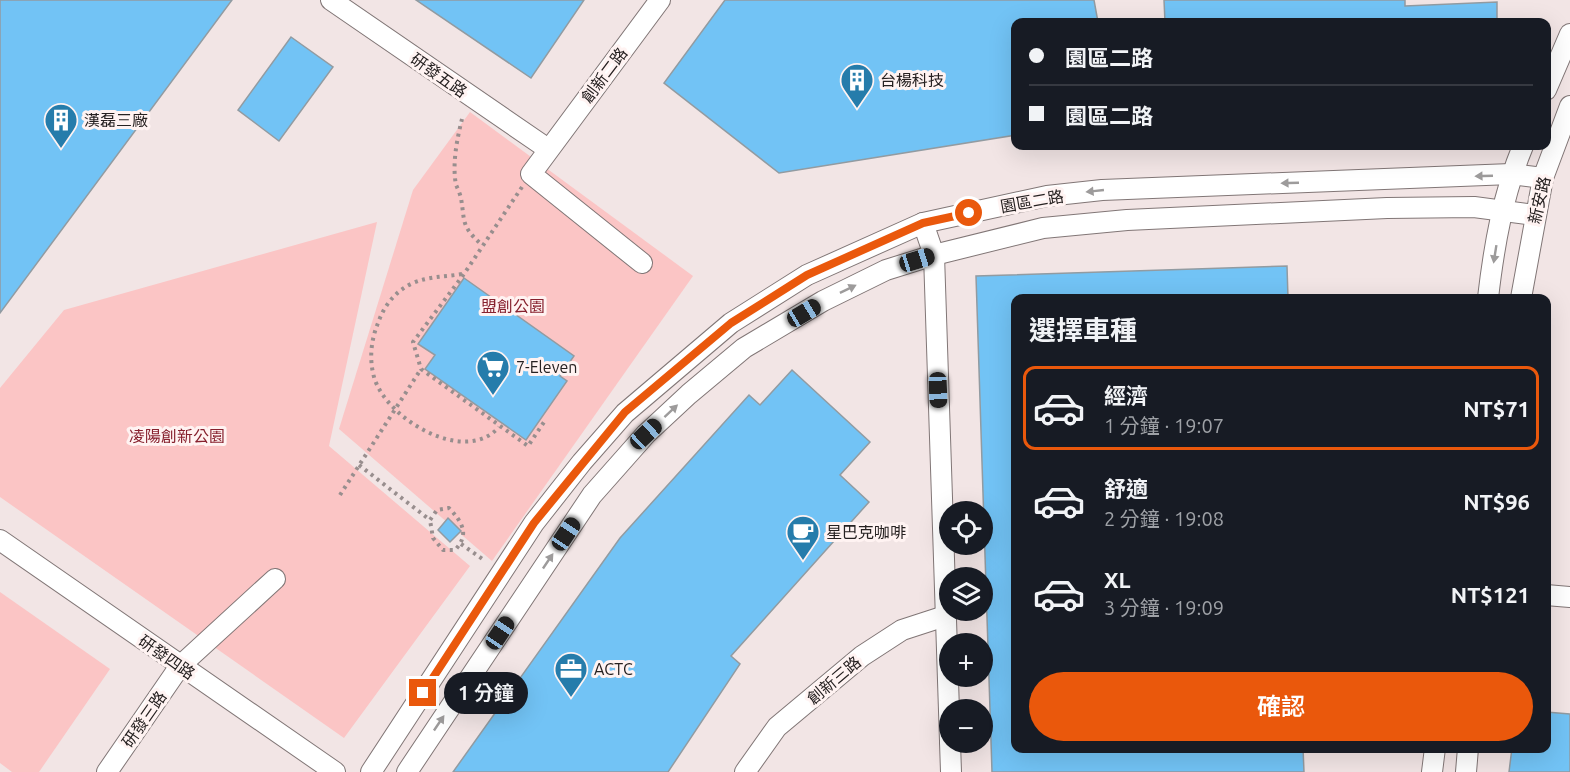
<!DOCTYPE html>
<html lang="zh-TW">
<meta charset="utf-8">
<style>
body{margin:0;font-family:Ubuntu,"Noto Sans TC",sans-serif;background:#20242c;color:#f1f3f6;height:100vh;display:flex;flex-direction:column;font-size:22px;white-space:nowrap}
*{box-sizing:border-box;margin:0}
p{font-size:20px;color:#9ea1a6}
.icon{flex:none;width:33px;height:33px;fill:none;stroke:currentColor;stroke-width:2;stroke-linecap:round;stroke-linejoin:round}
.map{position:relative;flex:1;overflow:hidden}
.side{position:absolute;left:1011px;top:294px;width:540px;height:459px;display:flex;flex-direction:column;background:#171b24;border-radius:12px;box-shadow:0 6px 24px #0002}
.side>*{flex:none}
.guide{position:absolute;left:1011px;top:18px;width:540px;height:132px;border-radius:12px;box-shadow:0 6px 24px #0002;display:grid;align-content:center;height:132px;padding:0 18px;background:#171b24}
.fabs{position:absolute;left:939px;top:501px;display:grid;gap:12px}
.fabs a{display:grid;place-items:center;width:54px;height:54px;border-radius:50%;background:#171b24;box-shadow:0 6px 24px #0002;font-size:30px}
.end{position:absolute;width:27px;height:27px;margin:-14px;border:8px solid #ea580c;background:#fff;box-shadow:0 0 0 3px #fff}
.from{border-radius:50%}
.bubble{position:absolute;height:42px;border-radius:21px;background:#171b24;box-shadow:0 6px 24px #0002;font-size:20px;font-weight:600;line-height:42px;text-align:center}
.car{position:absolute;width:18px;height:36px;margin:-18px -9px;border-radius:8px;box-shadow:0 0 4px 2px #0007;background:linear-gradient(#222 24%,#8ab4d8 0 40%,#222 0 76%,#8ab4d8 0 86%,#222 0)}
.guide b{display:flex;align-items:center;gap:21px;height:57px;font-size:22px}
.guide b+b{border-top:2px solid #363941}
.guide i{width:15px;height:15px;background:#f1f3f6}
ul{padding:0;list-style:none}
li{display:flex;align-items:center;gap:18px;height:84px;margin:0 12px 9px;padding:0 6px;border:3px solid transparent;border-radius:12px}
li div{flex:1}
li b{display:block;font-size:22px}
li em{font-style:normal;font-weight:600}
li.current{border-color:#ea580c}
li>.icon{width:54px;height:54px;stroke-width:1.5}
h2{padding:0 18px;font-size:27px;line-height:72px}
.primary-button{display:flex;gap:12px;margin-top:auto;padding:12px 18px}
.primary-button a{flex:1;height:69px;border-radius:36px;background:#ea580c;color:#fff;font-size:24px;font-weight:600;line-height:69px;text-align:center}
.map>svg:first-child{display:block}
.park{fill:#fbc5c5}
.building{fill:#72c3f5;stroke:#929ba1;stroke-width:1.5}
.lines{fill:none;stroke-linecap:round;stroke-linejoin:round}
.minor-casing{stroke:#817676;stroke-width:22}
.path{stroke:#988e8e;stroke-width:4;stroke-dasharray:3 4.5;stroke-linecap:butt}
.minor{stroke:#fff;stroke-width:20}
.oneway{fill:#9d9b9b}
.route{stroke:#ea580c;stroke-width:8}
.labels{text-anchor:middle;stroke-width:6;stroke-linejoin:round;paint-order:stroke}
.street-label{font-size:16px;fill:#262121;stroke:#fff3f2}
.poi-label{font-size:16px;fill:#262121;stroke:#fff3f2;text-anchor:start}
.park-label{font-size:16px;fill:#87212e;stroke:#fff3f2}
</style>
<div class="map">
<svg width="1570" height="772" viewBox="0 0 1570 772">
<rect width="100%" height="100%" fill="#f2e5e5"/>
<g class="park">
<path d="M470,112L693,276L492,561L339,429L413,190Z"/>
<path d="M377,222L329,446L470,566L344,738L0,497V388L64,310Z"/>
<path d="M0,592L110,669L39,772H12L0,763Z"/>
</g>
<g class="building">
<path d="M0,0H232L0,313Z"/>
<path d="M416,0H584L531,78Z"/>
<path d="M725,0H1094L1098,22H1016V135L779,173L664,83Z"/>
<path d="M1164,0H1405V6L1497,2V22H1165Z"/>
<path d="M291,37L333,67L279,141L238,110Z"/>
<path d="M1287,266L1288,298H1016V748H1303L1304,772H992L976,276Z"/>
<path d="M464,278L574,356L560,376L567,381L526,440L425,369L435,355L418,344Z"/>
<path d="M792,370L870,442L840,475L869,502L731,656L740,664L668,772H453L620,538L749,395L760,405Z"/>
<path d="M448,518L461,531L450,542L438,530Z"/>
<path d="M1546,712L1570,714V772H1509L1512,748H1546Z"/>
</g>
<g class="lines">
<defs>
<g id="minor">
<path d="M331,0L548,149"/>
<path d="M1546,90L1570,34"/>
<path d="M923,223L934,255L950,741"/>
<path d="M642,263L531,174L660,0"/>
<path d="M1488,298C1494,246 1503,194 1523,146"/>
<path d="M1521,298L1543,178L1570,106"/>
<path d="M0,540L335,772"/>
<path d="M1546,595L1570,597"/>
<path d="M950,742L951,772"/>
<path d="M107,772L180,666L275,579"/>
<path d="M371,772L534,523L582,462L625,413L731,323L807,275L923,223L1047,196L1102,190L1511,174L1543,178"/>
<path d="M407,772L592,495L646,434L689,394L744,348L823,301L886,270L934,255L1043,228L1127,220L1387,208L1474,207L1534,215"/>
<path d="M745,772L777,727L862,656L902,630L945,616"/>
<path d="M1432,772L1435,748"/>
<path d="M1466,772L1468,748"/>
</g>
</defs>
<use href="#minor" class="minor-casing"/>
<g class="path">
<path d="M462,119C457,139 452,164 456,185C458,189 460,194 461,198C465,222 461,226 481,244"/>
<path d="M522,187L464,274L413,342L421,369L528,446L546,419"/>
<path d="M462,274C445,277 430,276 413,283C395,291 384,306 378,323C371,340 369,359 374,377C386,419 465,466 499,427"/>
<path d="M359,465L430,520L437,510L449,508C462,522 470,534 455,550H443L433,538L430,520"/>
<path d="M340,495L421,369"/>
<path d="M461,544L484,560"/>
</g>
<use href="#minor" class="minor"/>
</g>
<defs><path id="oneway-solid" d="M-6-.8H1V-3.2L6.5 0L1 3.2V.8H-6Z" transform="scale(1.5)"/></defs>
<g class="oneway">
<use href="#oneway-solid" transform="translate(1484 176) rotate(178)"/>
<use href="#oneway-solid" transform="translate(1290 183) rotate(178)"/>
<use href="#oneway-solid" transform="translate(1095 191) rotate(174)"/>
<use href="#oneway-solid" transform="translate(1495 254) rotate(99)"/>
<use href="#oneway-solid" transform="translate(848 289) rotate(-26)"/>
<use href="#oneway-solid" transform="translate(671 411) rotate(-43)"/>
<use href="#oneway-solid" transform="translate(548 561) rotate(-56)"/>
<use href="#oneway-solid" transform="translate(439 723) rotate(-56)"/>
</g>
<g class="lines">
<path class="route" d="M423,693L534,523L625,412L731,323L807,275L923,223L969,213"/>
</g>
<defs>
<symbol id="building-pin" viewBox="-11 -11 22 30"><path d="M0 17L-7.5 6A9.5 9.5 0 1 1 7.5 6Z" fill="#257cab" stroke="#fff3f2"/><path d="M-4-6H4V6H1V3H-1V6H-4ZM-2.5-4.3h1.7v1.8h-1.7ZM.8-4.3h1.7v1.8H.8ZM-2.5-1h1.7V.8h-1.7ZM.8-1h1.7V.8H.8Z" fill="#fff"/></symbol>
<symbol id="supermarket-pin" viewBox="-11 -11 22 30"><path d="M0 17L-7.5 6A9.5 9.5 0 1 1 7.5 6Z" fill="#257cab" stroke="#fff3f2"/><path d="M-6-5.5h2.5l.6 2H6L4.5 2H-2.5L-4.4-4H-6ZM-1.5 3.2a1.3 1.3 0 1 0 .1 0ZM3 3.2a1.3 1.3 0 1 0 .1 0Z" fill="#fff"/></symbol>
<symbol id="cafe-pin" viewBox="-11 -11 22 30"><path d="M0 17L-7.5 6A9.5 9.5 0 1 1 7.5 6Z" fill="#257cab" stroke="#fff3f2"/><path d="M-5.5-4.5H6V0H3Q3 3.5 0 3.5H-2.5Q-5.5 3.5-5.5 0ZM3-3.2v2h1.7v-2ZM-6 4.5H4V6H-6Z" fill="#fff"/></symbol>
<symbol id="office-pin" viewBox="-11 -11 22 30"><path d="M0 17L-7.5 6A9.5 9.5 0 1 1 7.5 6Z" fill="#257cab" stroke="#fff3f2"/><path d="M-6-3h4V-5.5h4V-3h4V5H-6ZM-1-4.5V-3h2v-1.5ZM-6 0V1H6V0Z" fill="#fff"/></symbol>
</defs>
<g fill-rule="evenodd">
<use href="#building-pin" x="838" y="61" width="38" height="52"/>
<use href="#building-pin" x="42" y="101" width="38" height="52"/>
<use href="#supermarket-pin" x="474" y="348" width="38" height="52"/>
<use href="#cafe-pin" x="784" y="513" width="38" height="52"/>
<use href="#office-pin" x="552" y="650" width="38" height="52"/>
</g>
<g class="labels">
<g class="street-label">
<text transform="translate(439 75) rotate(35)" y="6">研發五路</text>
<text transform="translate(604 75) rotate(-53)" y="6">創新二路</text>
<text transform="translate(1539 200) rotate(-77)" y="6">新安路</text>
<text transform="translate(1032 201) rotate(-10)" y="6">園區二路</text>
<text transform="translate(167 657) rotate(35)" y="6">研發四路</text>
<text transform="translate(834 680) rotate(-40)" y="6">創新三路</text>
<text transform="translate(144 719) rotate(-55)" y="6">研發三路</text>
</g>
<g class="poi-label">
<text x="880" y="86">台楊科技</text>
<text x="84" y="126">漢磊三廠</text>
<text x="516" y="373">7-Eleven</text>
<text x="826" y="538">星巴克咖啡</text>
<text x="594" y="675">ACTC</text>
</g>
<g class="park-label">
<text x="513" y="312">盟創公園</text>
<text x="177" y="442">凌陽創新公園</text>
</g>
</g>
</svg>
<div class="fabs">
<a><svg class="icon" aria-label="locate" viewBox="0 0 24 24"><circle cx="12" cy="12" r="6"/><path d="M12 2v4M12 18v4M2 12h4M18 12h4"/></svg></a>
<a><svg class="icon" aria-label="layers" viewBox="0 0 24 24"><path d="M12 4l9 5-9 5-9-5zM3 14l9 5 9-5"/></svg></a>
<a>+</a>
<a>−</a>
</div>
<i class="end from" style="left:969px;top:213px"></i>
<i class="end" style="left:423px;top:693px"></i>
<div class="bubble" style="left:444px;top:672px;width:84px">1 分鐘</div>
<i class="car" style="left:917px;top:260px;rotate:73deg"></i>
<i class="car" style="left:804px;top:313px;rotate:59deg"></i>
<i class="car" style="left:938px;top:390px;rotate:178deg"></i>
<i class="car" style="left:646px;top:434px;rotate:47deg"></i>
<i class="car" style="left:566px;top:534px;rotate:34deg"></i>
<i class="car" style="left:500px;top:633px;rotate:34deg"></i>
<div class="guide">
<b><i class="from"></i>園區二路</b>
<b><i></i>園區二路</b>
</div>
<section class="side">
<h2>選擇車種</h2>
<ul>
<li class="current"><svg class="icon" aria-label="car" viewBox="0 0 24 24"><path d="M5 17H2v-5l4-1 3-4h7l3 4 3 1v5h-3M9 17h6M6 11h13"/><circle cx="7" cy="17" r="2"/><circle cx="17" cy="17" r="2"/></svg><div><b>經濟</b><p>1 分鐘 · 19:07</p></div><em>NT$71</em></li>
<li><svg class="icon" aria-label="car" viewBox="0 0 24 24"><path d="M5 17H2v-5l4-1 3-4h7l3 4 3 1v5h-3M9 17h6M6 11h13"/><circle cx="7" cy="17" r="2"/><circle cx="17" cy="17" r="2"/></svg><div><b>舒適</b><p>2 分鐘 · 19:08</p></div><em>NT$96</em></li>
<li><svg class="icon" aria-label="car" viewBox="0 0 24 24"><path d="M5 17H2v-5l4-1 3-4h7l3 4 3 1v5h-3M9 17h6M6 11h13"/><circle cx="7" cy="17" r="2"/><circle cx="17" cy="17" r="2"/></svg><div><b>XL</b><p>3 分鐘 · 19:09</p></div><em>NT$121</em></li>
</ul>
<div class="primary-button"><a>確認</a></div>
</section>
</div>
